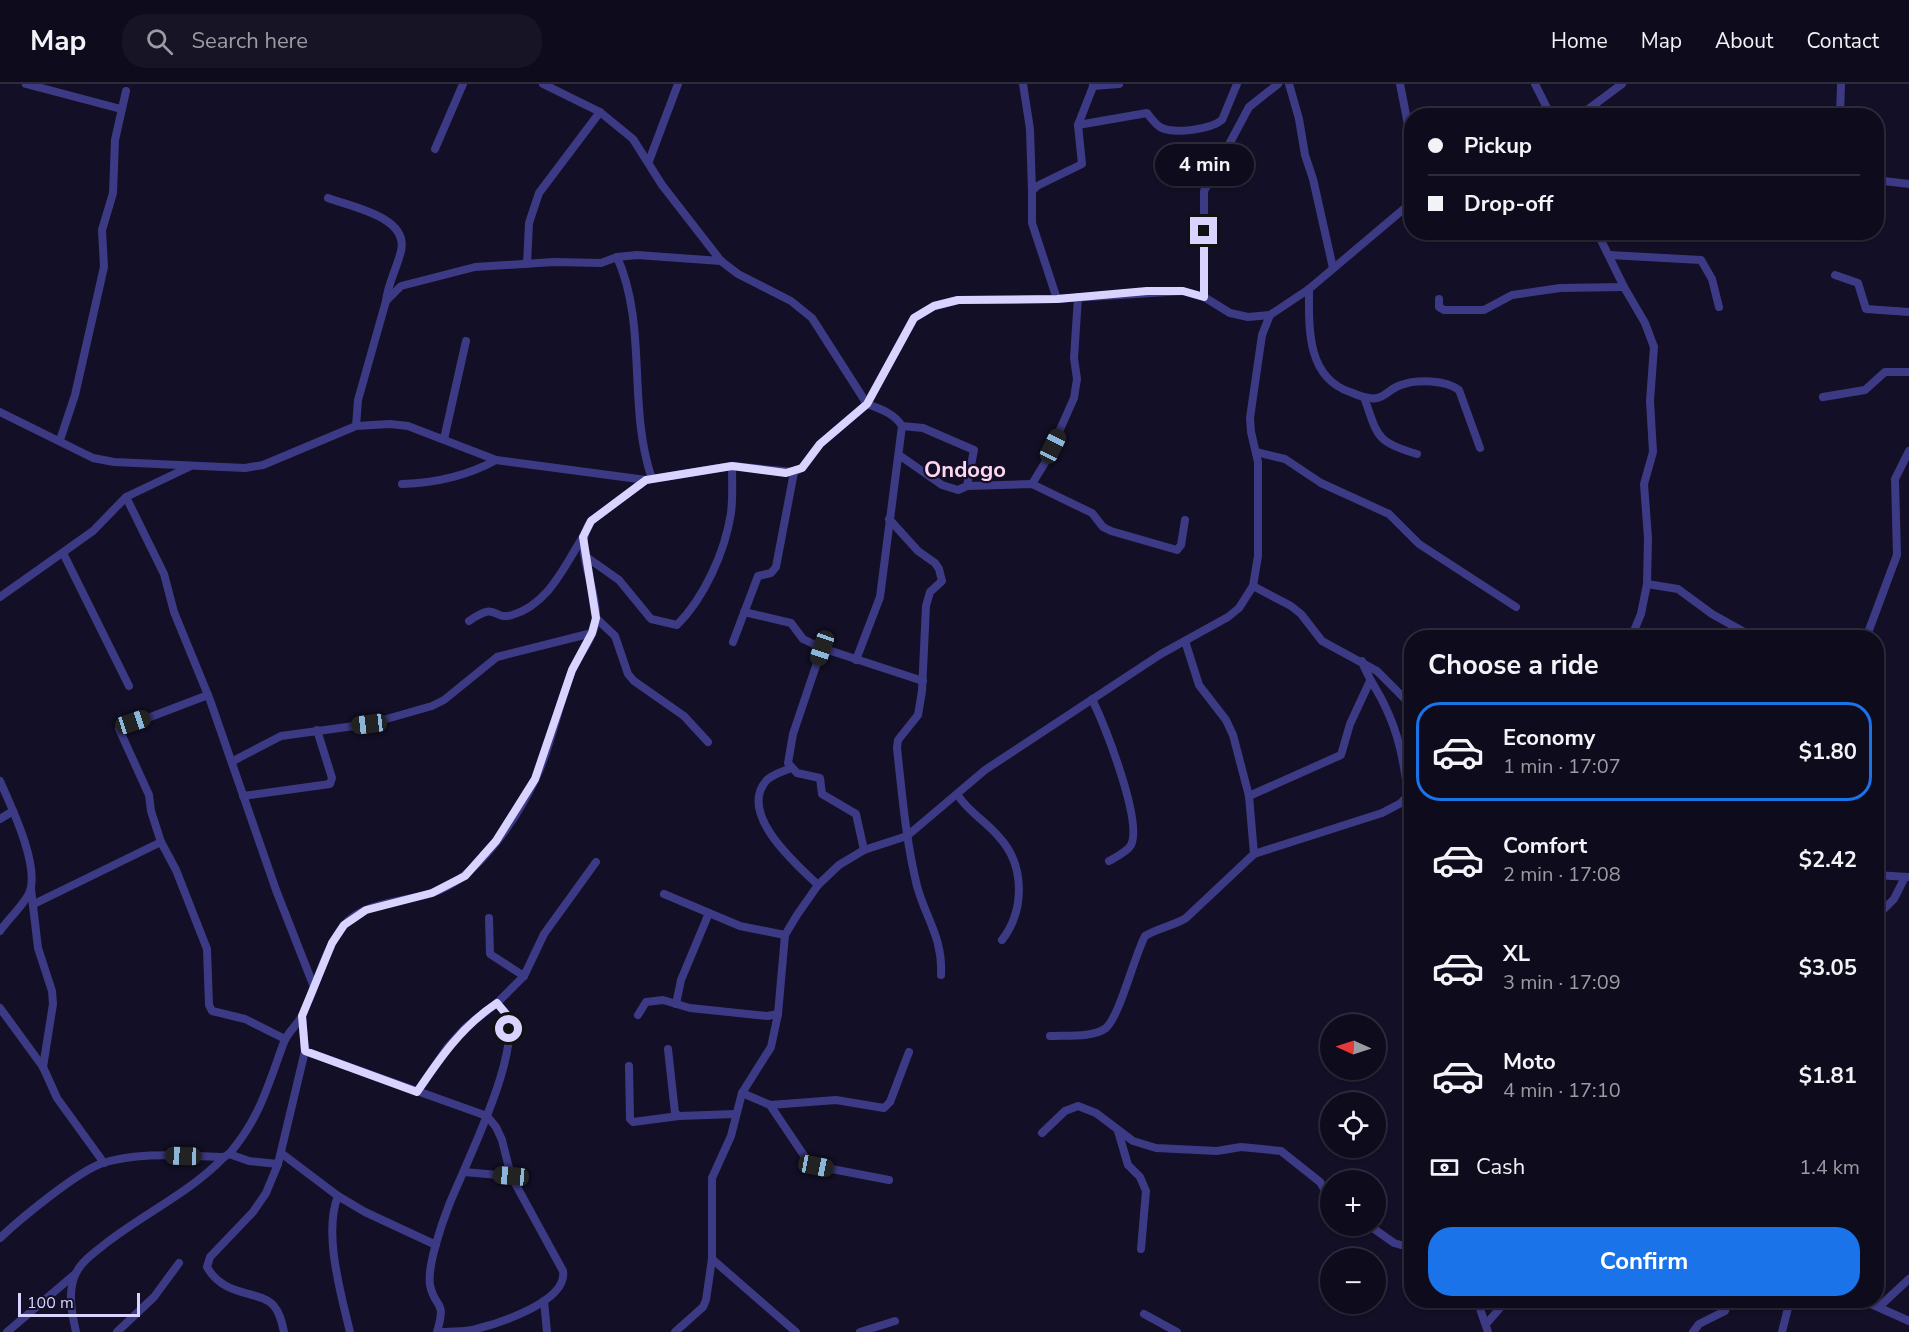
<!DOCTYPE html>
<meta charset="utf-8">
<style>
body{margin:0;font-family:"Nunito Sans",sans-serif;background:#171425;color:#f1f3f6;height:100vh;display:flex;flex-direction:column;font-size:22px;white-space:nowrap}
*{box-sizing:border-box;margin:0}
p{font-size:20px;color:#9b9ba3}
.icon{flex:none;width:33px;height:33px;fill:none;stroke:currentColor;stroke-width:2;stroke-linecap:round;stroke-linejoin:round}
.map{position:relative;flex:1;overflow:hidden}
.panel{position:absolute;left:1404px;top:546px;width:480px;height:678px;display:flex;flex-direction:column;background:#0e0b1c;border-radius:24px;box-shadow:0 2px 4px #0004,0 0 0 2px #2e2b3b}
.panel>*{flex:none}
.guide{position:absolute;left:1404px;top:24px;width:480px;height:132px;border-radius:24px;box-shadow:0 2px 4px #0004,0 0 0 2px #2e2b3b;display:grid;align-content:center;height:132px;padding:0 24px;background:#0e0b1c}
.needle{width:39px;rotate:273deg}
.buttons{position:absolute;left:1320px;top:930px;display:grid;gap:12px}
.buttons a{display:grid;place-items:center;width:66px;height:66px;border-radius:50%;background:#0e0b1c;box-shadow:0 2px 4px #0004,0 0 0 2px #2e2b3b;font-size:30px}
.scale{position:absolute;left:18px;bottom:15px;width:122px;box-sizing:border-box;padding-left:6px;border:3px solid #d9d4ff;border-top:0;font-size:16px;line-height:21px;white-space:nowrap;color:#d9d4ff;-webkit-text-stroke:4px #130f26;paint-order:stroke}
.end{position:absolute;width:27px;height:27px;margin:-14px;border:8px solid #d9d4ff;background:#111;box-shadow:0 0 0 3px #111}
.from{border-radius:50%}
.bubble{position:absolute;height:42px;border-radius:21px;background:#0e0b1c;box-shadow:0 2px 4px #0004,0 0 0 2px #2e2b3b;font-size:20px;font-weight:700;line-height:42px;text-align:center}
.car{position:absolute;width:18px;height:36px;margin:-18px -9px;border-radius:8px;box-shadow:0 0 4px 2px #0007;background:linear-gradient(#222 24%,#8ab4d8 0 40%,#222 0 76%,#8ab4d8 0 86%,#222 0)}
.guide b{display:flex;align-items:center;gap:21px;height:57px;font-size:22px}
.guide b+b{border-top:2px solid #2e2b3b}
.guide i{width:15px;height:15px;background:#f1f3f6}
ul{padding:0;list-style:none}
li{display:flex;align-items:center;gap:18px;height:99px;margin:0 12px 9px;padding:0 12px;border:3px solid transparent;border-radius:24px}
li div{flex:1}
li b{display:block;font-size:22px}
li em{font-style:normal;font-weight:700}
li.current{border-color:#1a73e8}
li>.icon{width:54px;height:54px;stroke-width:1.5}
h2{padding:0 24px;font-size:27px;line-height:72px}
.pay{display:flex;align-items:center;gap:15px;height:66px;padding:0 24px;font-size:22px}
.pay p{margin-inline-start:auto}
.primary-button{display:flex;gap:12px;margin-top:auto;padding:12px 24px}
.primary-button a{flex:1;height:69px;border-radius:24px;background:#1a73e8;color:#fff;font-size:24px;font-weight:700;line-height:69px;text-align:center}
header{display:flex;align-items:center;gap:36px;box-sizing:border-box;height:84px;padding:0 30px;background:#0e0b1c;border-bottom:2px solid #2e2b3b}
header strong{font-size:28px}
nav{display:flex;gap:33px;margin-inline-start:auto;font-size:21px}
.search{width:420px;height:54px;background:#171425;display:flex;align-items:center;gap:15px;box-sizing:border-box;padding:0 21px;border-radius:24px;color:#9b9ba3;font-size:22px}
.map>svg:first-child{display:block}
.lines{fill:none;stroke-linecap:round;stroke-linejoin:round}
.minor{stroke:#3d3a85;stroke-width:8}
.route{stroke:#d9d4ff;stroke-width:8}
.labels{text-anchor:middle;stroke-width:4.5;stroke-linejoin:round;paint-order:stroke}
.quarter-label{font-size:22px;font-weight:bold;fill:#ffd6f0;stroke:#130f26}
</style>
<header>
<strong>Map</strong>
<div class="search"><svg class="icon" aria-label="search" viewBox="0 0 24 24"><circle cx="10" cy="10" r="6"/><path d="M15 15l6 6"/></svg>Search here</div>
<nav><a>Home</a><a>Map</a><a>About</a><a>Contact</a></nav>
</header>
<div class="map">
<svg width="1909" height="1248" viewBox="0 0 1909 1248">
<rect width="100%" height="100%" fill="#130f26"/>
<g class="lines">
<g class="minor">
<path d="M26,0L121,25"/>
<path d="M543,0L600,28L633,55L662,101L721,177L738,190L791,217L812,234L867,320C880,325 894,329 902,342L880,513L856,576"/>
<path d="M1023,0L1030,45L1032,107"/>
<path d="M1289,0L1299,35L1305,71L1313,95L1333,184"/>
<path d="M1400,0L1410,51L1412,89"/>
<path d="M1535,0L1551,32"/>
<path d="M1093,2L1119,0"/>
<path d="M1579,32L1622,0"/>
<path d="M1840,32L1841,0"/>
<path d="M1078,41L1147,29C1150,33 1155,40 1160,43C1174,51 1211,45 1222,36L1237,0"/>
<path d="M435,65L463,0"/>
<path d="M649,77L678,0"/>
<path d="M1876,96L1909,100"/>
<path d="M328,114C352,123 409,133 401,167C397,184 388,199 386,217"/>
<path d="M1597,148L1624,203L1645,239L1654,263L1650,317L1653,368L1644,400L1648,454L1647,500L1641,530L1631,554"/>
<path d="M1609,171L1701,176L1712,195L1719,223"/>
<path d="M617,173C648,242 627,322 652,395"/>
<path d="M527,180L529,139L539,109L600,28"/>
<path d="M1835,191L1858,199L1866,225L1909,228"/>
<path d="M1309,205C1309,243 1306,293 1350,308C1358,311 1368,316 1377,314C1385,313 1392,303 1401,301C1417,295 1446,296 1459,306L1480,364"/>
<path d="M1204,213V107L1249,23L1278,0"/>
<path d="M1057,215L1032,139V107L1037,102L1082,80L1078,41L1094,0"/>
<path d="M1439,215V223L1444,226H1484L1512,211L1560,204L1624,203"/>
<path d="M1364,313C1378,352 1375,358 1417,370"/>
<path d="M1823,313L1865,306L1885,288H1909"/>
<path d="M0,328L93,374L114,378L245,384L263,381L356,342L390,340L408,342L496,376L646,396L732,382L794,388L802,384L820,360L867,320L914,234L934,222L958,216L1057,215L1183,207L1204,213L1230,229L1248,233L1270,231L1309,205L1412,118"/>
<path d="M356,342L358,316L386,217L401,202L475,183L554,178L601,179L617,173L637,171L721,177"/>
<path d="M902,342L923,344L974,366L967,402"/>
<path d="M444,355L466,257"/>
<path d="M60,356L75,311L104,183L102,146L113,109L115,56L126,7"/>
<path d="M1256,368L1285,375L1321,399L1389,430L1419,460L1516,523"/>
<path d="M899,371L942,401L958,406L967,402L1032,400L1092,429L1103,443L1111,447L1177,466L1181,461L1185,436"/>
<path d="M402,400C434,399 467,392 496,376"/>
<path d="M1032,400L1046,377L1074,314L1077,295L1074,274L1078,213"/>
<path d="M126,413L164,490L174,528L210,616L276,806L314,903"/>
<path d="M889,435L918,467L935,479L939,485L942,497L930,508L926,522L922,607L918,631L898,656L897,664C902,710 906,757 917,802C926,835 943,854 941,891"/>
<path d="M64,471L129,602"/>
<path d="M585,472L619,496L651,535L677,541C704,514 725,468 731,429C733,414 732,397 732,382"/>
<path d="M1647,500L1678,505L1712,530L1755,554"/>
<path d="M1253,502L1291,522L1301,530L1322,557L1377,587L1405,615L1412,631"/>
<path d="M0,513L93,447L126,413L189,383"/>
<path d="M744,528L791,539L803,555L822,564L923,597"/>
<path d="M596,534L615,552L628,590L634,597L684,632L708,658"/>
<path d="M469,537C499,516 491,537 512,531C549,520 564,482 583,453"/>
<path d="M1866,554L1897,471L1895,395L1909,367"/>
<path d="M733,558L758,492L771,489L776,483L794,388"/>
<path d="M822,564L793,650L788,679L797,689L820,694L822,710L856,730L864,766"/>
<path d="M208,611L119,645L149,711L151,727L161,758L176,786L207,865L209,921L212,927L245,935L285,955"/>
<path d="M1092,615C1104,640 1143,737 1131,761C1127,768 1116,773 1109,777"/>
<path d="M233,677L281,652L369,640L432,622L444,616L497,573L592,549"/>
<path d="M791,684C782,688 772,690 766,697C738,730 796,780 818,801"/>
<path d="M0,697C11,722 39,780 30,807C26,819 8,835 0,847"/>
<path d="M957,710C968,728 986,737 999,753C1025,781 1025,826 1002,856"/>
<path d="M243,712L330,700L332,694L317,646"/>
<path d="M1249,712L1341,671L1350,640L1370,597"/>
<path d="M0,735L13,727"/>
<path d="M1254,770L1382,729L1401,719L1408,711C1404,678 1399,650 1384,620C1377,605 1367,593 1362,577"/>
<path d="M1876,791L1908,793"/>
<path d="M31,805L38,864L52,907L53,920L43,983"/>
<path d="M664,810L740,842L785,851"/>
<path d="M34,820L161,758"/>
<path d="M1876,833L1894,815L1905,793"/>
<path d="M489,834L490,870L524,892"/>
<path d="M676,920L681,896L709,829"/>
<path d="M0,924L43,983L57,1014L104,1079"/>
<path d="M638,931L646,918L663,916L690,924L767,932L778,930"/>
<path d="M1050,952C1065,951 1093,954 1106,944C1120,931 1134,873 1145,852C1158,844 1173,842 1186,834L1254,770L1249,712L1233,651L1226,636L1199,601L1185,557"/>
<path d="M668,965L675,1029L679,1032L735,1030"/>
<path d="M305,967L487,1032L496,1043L502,1056L511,1092L563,1187C568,1217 500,1239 476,1245C466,1248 454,1247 444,1248"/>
<path d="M629,982L630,1035L633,1038L679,1032"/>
<path d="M417,1008L447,964L466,943L497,919L524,892L544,850L596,778"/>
<path d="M742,1009L770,1021L836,1016L884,1024L890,1018L909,968"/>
<path d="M770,1021L807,1076L816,1082L889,1096"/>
<path d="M1118,1047L1128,1081L1140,1093L1146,1107L1141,1165"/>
<path d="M1042,1049L1065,1027L1078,1022L1096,1029L1133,1057L1156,1064L1217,1067L1241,1063L1281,1067L1320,1098L1330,1115"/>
<path d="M281,1069L338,1112L365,1128L436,1161"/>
<path d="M229,1070L249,1077L278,1080"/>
<path d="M464,1088L511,1092"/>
<path d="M338,1112C323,1149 341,1210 350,1248"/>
<path d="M1370,1142L1394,1159L1412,1164"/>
<path d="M0,1154C21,1134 75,1090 100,1080C139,1067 184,1072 224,1073L229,1070C260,1034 268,1001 284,958C288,948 297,941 302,932C305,925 308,918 311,911C320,888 328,861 344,841C364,818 404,818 432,809C477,795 516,736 536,694C552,660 558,622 572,587C579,570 595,553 596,534C598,503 571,464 591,437L646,396"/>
<path d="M712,1175L796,1248"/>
<path d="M1477,1216L1488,1248"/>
<path d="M1862,1216L1909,1237"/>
<path d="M544,1217L547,1248"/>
<path d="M1880,1222L1909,1195"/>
<path d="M1144,1230L1177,1248"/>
<path d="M1487,1239L1507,1216"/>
<path d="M7,1248L75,1190"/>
<path d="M76,1248C72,1230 67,1207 76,1189C82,1177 95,1168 105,1160C143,1130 191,1108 224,1073"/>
<path d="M117,1248L154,1213L179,1179"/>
<path d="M284,1248C282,1239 280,1229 274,1222C261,1206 224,1214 207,1183L210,1173L253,1128L266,1109L278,1080L305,967L302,932"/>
<path d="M437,1248C447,1214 435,1226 430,1201C427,1182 442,1139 449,1121C464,1083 524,965 506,929C504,926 499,922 497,919"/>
<path d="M675,1248L703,1223L706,1216L712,1175V1094L731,1052L742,1009L771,963L778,930L785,851L797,831L818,801L839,781L864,766L907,752L985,686L1161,570L1228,533L1239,524L1253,502L1258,472V378L1251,348L1250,334L1262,251L1270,231"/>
<path d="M860,1248L895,1237"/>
<path d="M1693,1248L1699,1240L1725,1227L1729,1216"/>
<path d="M1782,1248L1790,1216"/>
</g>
</g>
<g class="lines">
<path class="route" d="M509,945L506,930L497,919C462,942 440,974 417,1008L305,967L302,932L332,859L344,841L366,826L432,809L465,792L496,757L535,695L572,586L592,549L596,534L583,453L591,437L646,396L732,382L786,389L802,384L820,360L867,320L914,234L934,222L958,216L1057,215L1147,207H1183L1204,213V147"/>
</g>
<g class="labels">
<g class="quarter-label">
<text x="965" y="393">Ondogo</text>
</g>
</g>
</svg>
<div class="buttons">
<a><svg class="needle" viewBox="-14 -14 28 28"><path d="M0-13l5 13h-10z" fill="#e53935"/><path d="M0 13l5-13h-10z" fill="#9b9ba3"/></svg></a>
<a><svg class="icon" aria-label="locate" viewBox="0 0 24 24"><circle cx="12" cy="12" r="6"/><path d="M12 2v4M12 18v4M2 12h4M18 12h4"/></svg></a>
<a>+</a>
<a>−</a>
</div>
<div class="scale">100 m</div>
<i class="end from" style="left:509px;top:945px"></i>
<i class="end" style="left:1204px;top:147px"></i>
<div class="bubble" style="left:1155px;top:60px;width:99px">4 min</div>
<i class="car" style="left:1053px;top:362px;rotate:26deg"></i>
<i class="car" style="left:822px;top:564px;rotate:199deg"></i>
<i class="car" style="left:133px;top:638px;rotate:72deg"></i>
<i class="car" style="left:369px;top:640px;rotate:263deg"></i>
<i class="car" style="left:183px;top:1072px;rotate:272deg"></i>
<i class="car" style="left:816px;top:1082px;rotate:101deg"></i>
<i class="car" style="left:511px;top:1092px;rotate:275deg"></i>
<div class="guide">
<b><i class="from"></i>Pickup</b>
<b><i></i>Drop-off</b>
</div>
<section class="panel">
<h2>Choose a ride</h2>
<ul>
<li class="current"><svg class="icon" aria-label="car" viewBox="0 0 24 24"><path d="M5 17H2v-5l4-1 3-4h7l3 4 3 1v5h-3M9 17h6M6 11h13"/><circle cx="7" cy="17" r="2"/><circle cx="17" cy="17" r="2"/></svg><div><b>Economy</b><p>1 min · 17:07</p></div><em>$1.80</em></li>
<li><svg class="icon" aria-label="car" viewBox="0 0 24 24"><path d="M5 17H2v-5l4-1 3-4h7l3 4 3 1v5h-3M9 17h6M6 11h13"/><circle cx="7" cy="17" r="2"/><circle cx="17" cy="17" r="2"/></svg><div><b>Comfort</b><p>2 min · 17:08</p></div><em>$2.42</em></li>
<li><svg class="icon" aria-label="car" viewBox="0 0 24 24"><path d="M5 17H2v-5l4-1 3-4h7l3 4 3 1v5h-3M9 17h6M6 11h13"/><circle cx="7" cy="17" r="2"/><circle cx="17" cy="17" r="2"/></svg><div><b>XL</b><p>3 min · 17:09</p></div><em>$3.05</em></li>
<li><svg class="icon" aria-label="car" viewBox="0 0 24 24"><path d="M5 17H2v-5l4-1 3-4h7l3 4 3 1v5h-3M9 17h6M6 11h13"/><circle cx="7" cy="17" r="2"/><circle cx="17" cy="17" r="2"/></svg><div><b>Moto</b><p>4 min · 17:10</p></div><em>$1.81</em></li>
</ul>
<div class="pay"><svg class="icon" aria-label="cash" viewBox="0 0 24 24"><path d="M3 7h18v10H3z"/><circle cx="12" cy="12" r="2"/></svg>Cash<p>1.4 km</p></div>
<div class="primary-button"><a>Confirm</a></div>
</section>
</div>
